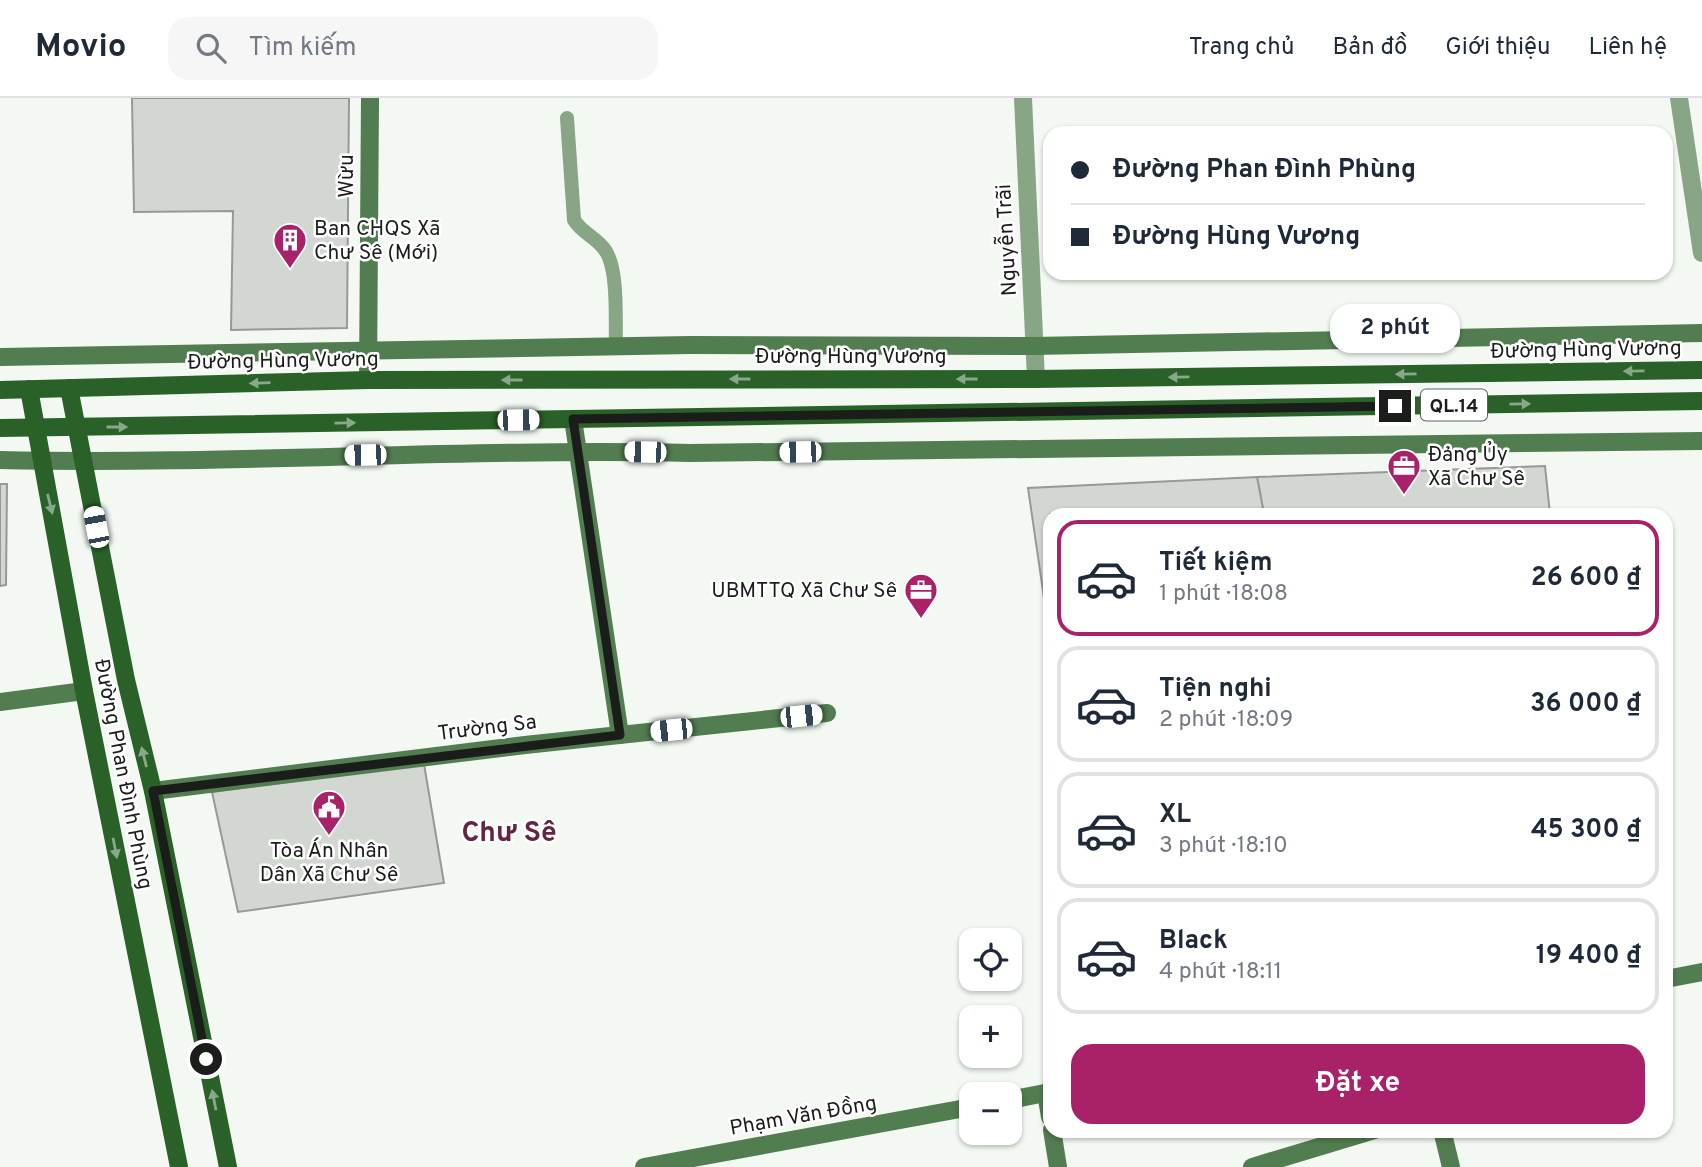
<!DOCTYPE html>
<html lang="vi">
<meta charset="utf-8">
<style>
body{margin:0;font-family:Overpass,sans-serif;background:#f6f6f7;color:#1f2937;height:100vh;display:flex;flex-direction:column;font-size:26px;white-space:nowrap}
*{box-sizing:border-box;margin:0}
p{font-size:23px;color:#747a83}
.icon{flex:none;width:38px;height:38px;fill:none;stroke:currentColor;stroke-width:2;stroke-linecap:round;stroke-linejoin:round}
.map{position:relative;flex:1;overflow:hidden}
.sheet{position:absolute;left:1043px;top:410px;width:630px;height:630px;display:flex;flex-direction:column;background:#fff;border-radius:21px;box-shadow:0 2px 5px #0004}
.sheet>*{flex:none}
.banner{position:absolute;left:1043px;top:28px;width:630px;height:154px;border-radius:21px;box-shadow:0 2px 5px #0004;display:grid;align-content:center;height:154px;padding:0 28px;background:#fff}
.fabs{position:absolute;left:959px;top:830px;display:grid;gap:14px}
.fabs a{display:grid;place-items:center;width:63px;height:63px;border-radius:14px;background:#fff;box-shadow:0 2px 5px #0004;font-size:35px}
.end{position:absolute;width:32px;height:32px;margin:-16px;border:9px solid #1b1d1b;background:#fff;box-shadow:0 0 0 4px #fff}
.from{border-radius:50%}
.bubble{position:absolute;height:49px;border-radius:21px;background:#fff;box-shadow:0 2px 5px #0004;font-size:23px;font-weight:700;line-height:49px;text-align:center}
.car{position:absolute;width:21px;height:42px;margin:-21px -10px;border-radius:9px;box-shadow:0 0 5px 2px #0007;background:linear-gradient(#fff 24%,#345 0 40%,#fff 0 76%,#345 0 86%,#fff 0)}
.banner b{display:flex;align-items:center;gap:24px;height:66px;font-size:26px}
.banner b+b{border-top:2px solid #e0e1e3}
.banner i{width:18px;height:18px;background:#1f2937}
ul{padding:12px 0 0;list-style:none}
li{display:flex;align-items:center;gap:21px;height:116px;margin:0 14px 10px;padding:0 14px;border:4px solid #e0e1e3;border-radius:21px}
li div{flex:1}
li b{display:block;font-size:26px}
li em{font-style:normal;font-weight:700}
li.on{border-color:#a82169}
li>.icon{width:63px;height:63px;stroke-width:1.5}
.action{display:flex;gap:14px;margin-top:auto;padding:14px 28px}
.action a{flex:1;height:80px;border-radius:21px;background:#a82169;color:#fff;font-size:28px;font-weight:700;line-height:80px;text-align:center}
header{display:flex;align-items:center;gap:42px;box-sizing:border-box;height:98px;padding:0 35px;background:#fff;border-bottom:2px solid #e0e1e3}
header strong{font-size:33px}
nav{display:flex;gap:38px;margin-inline-start:auto;font-size:24px}
.search{width:490px;height:63px;background:#f6f6f7;display:flex;align-items:center;gap:18px;box-sizing:border-box;padding:0 24px;border-radius:21px;color:#747a83;font-size:26px}
.map>svg:first-child{display:block}
.building{fill:#d2d7d2;stroke:#969a95;stroke-width:2}
.lines{fill:none;stroke-linecap:round;stroke-linejoin:round}
.lane{stroke:#88a586;stroke-width:14}
.street{stroke:#88a586;stroke-width:18}
.secondary{stroke:#527d50;stroke-width:18}
.primary{stroke:#296129;stroke-width:18}
.oneway{fill:#89a889}
.route{stroke:#1b1d1b;stroke-width:9}
.labels{text-anchor:middle;stroke-width:5;stroke-linejoin:round;paint-order:stroke}
.shield{fill:#fff;stroke:#5f615f;stroke-width:2}
.shield-label{font-size:19px;font-weight:bold;fill:#1b1d1b}
.street-label{font-size:21px;fill:#1b1d1b;stroke:#fff}
.poi-label{font-size:21px;fill:#1b1d1b;stroke:#fff;text-anchor:start}
.district-label{font-size:28px;font-weight:bold;fill:#642443;stroke:#fff}
</style>
<header>
<strong>Movio</strong>
<div class="search"><svg class="icon" aria-label="search" viewBox="0 0 24 24"><circle cx="10" cy="10" r="6"/><path d="M15 15l6 6"/></svg>Tìm kiếm</div>
<nav><a>Trang chủ</a><a>Bản đồ</a><a>Giới thiệu</a><a>Liên hệ</a></nav>
</header>
<div class="map">
<svg width="1702" height="1069" viewBox="0 0 1702 1069">
<rect width="100%" height="100%" fill="#f3f8f3"/>
<g class="building">
<path d="M132,0H349L347,230L231,232L233,113L134,114Z"/>
<path d="M1545,368L1550,416H1264L1257,379Z"/>
<path d="M1257,379L1264,416H1050V541L1028,390Z"/>
<path d="M0,386H7L6,487L0,488Z"/>
<path d="M424,666L444,785L238,814L212,694Z"/>
</g>
<g class="lines">
<path class="lane" d="M567,20L574,122C582,135 597,140 605,152C619,171 615,225 616,249"/>
<g class="street">
<path d="M1023,0L1036,281"/>
<path d="M1679,0L1702,155"/>
</g>
<g class="secondary">
<path d="M0,259L690,247L1034,248L1702,235"/>
<path d="M368,282L370,0"/>
<path d="M573,321L620,637"/>
<path d="M0,362C230,367 460,350 690,355L1702,343"/>
<path d="M0,604L84,593"/>
<path d="M153,693L525,647L827,615"/>
<path d="M1666,881L1702,874"/>
<path d="M1046,995L1050,1019"/>
<path d="M1010,1002L1050,994"/>
<path d="M1052,1032L1058,1069"/>
<path d="M1442,1032L1451,1069"/>
<path d="M644,1069L971,1009"/>
<path d="M1252,1069L1375,1032"/>
</g>
<g class="primary">
<path d="M69,290L126,582L153,693L228,1069"/>
<path d="M29,291L84,593L179,1069"/>
<path d="M0,292L368,282L1036,281L1702,272"/>
<path d="M0,330L1702,303"/>
</g>
</g>
<defs><path id="oneway-solid" d="M-6-.8H1V-3.2L6.5 0L1 3.2V.8H-6Z" transform="scale(1.75)"/></defs>
<g class="oneway">
<use href="#oneway-solid" transform="translate(1634 273) rotate(179)"/>
<use href="#oneway-solid" transform="translate(1406 276) rotate(179)"/>
<use href="#oneway-solid" transform="translate(1179 279) rotate(179)"/>
<use href="#oneway-solid" transform="translate(740 281) rotate(180)"/>
<use href="#oneway-solid" transform="translate(967 281) rotate(180)"/>
<use href="#oneway-solid" transform="translate(512 282) rotate(180)"/>
<use href="#oneway-solid" transform="translate(260 285) rotate(178)"/>
<use href="#oneway-solid" transform="translate(1520 306) rotate(-1)"/>
<use href="#oneway-solid" transform="translate(345 325) rotate(-1)"/>
<use href="#oneway-solid" transform="translate(117 329)"/>
<use href="#oneway-solid" transform="translate(50 406) rotate(76)"/>
<use href="#oneway-solid" transform="translate(144 659) rotate(-104)"/>
<use href="#oneway-solid" transform="translate(115 750) rotate(79)"/>
<use href="#oneway-solid" transform="translate(214 1002) rotate(-101)"/>
</g>
<g class="lines">
<path class="route" d="M206,961L153,693L620,637L573,321L1395,308"/>
</g>
<defs>
<symbol id="building-pin" viewBox="-11 -11 22 30"><path d="M0 17L-7.5 6A9.5 9.5 0 1 1 7.5 6Z" fill="#a82169" stroke="#fff"/><path d="M-4-6H4V6H1V3H-1V6H-4ZM-2.5-4.3h1.7v1.8h-1.7ZM.8-4.3h1.7v1.8H.8ZM-2.5-1h1.7V.8h-1.7ZM.8-1h1.7V.8H.8Z" fill="#fff"/></symbol>
<symbol id="office-pin" viewBox="-11 -11 22 30"><path d="M0 17L-7.5 6A9.5 9.5 0 1 1 7.5 6Z" fill="#a82169" stroke="#fff"/><path d="M-6-3h4V-5.5h4V-3h4V5H-6ZM-1-4.5V-3h2v-1.5ZM-6 0V1H6V0Z" fill="#fff"/></symbol>
<symbol id="civic-pin" viewBox="-11 -11 22 30"><path d="M0 17L-7.5 6A9.5 9.5 0 1 1 7.5 6Z" fill="#a82169" stroke="#fff"/><path d="M-.6-6.5H3V-4.5H.6V-3L4-1V1h2V6H-6V1h2V-1L-.6-3ZM-1.2 2.5V6h2.4V2.5Z" fill="#fff"/></symbol>
</defs>
<g fill-rule="evenodd">
<use href="#building-pin" x="271" y="123" width="38" height="52"/>
<use href="#office-pin" x="1385" y="349" width="38" height="52"/>
<use href="#office-pin" x="902" y="473" width="38" height="52"/>
<use href="#civic-pin" x="310" y="690" width="38" height="52"/>
</g>
<g class="labels">
<rect class="shield" x="1421" y="291.5" width="66" height="31" rx="5"/>
<g class="shield-label">
<text x="1454" y="314">QL.14</text>
</g>
<g class="street-label">
<text transform="translate(346 78) rotate(-90)" y="7">Wừu</text>
<text transform="translate(1006 142) rotate(-93)" y="7">Nguyễn Trãi</text>
<text transform="translate(1586 251) rotate(-1)" y="7">Đường Hùng Vương</text>
<text x="851" y="265">Đường Hùng Vương</text>
<text transform="translate(283 262) rotate(-1)" y="7">Đường Hùng Vương</text>
<text transform="translate(487 629) rotate(-7)" y="7">Trường Sa</text>
<text transform="translate(124 676) rotate(79)" y="7">Đường Phan Đình Phùng</text>
<text transform="translate(803 1017) rotate(-10)" y="7">Phạm Văn Đồng</text>
</g>
<g class="poi-label">
<text x="314" y="137">Ban CHQS Xã<tspan x="314" dy="24">Chư Sê (Mới)</tspan></text>
<text x="1428" y="363">Đảng Ủy<tspan x="1428" dy="24">Xã Chư Sê</tspan></text>
<text x="897" y="499" text-anchor="end">UBMTTQ Xã Chư Sê</text>
<text x="329" y="759" text-anchor="middle">Tòa Án Nhân<tspan x="329" dy="24">Dân Xã Chư Sê</tspan></text>
</g>
<g class="district-label">
<text x="509" y="743">Chư Sê</text>
</g>
</g>
</svg>
<div class="fabs">
<a><svg class="icon" aria-label="locate" viewBox="0 0 24 24"><circle cx="12" cy="12" r="6"/><path d="M12 2v4M12 18v4M2 12h4M18 12h4"/></svg></a>
<a>+</a>
<a>−</a>
</div>
<i class="end from" style="left:206px;top:961px"></i>
<i class="end" style="left:1395px;top:308px"></i>
<div class="bubble" style="left:1330px;top:206px;width:130px">2 phút</div>
<i class="car" style="left:518px;top:322px;rotate:89deg"></i>
<i class="car" style="left:645px;top:354px;rotate:271deg"></i>
<i class="car" style="left:800px;top:354px;rotate:269deg"></i>
<i class="car" style="left:365px;top:357px;rotate:269deg"></i>
<i class="car" style="left:96px;top:429px;rotate:349deg"></i>
<i class="car" style="left:801px;top:618px;rotate:84deg"></i>
<i class="car" style="left:671px;top:632px;rotate:264deg"></i>
<div class="banner">
<b><i class="from"></i>Đường Phan Đình Phùng</b>
<b><i></i>Đường Hùng Vương</b>
</div>
<section class="sheet">
<ul>
<li class="on"><svg class="icon" aria-label="car" viewBox="0 0 24 24"><path d="M5 17H2v-5l4-1 3-4h7l3 4 3 1v5h-3M9 17h6M6 11h13"/><circle cx="7" cy="17" r="2"/><circle cx="17" cy="17" r="2"/></svg><div><b>Tiết kiệm</b><p>1 phút · 18:08</p></div><em>26 600 ₫</em></li>
<li><svg class="icon" aria-label="car" viewBox="0 0 24 24"><path d="M5 17H2v-5l4-1 3-4h7l3 4 3 1v5h-3M9 17h6M6 11h13"/><circle cx="7" cy="17" r="2"/><circle cx="17" cy="17" r="2"/></svg><div><b>Tiện nghi</b><p>2 phút · 18:09</p></div><em>36 000 ₫</em></li>
<li><svg class="icon" aria-label="car" viewBox="0 0 24 24"><path d="M5 17H2v-5l4-1 3-4h7l3 4 3 1v5h-3M9 17h6M6 11h13"/><circle cx="7" cy="17" r="2"/><circle cx="17" cy="17" r="2"/></svg><div><b>XL</b><p>3 phút · 18:10</p></div><em>45 300 ₫</em></li>
<li><svg class="icon" aria-label="car" viewBox="0 0 24 24"><path d="M5 17H2v-5l4-1 3-4h7l3 4 3 1v5h-3M9 17h6M6 11h13"/><circle cx="7" cy="17" r="2"/><circle cx="17" cy="17" r="2"/></svg><div><b>Black</b><p>4 phút · 18:11</p></div><em>19 400 ₫</em></li>
</ul>
<div class="action"><a>Đặt xe</a></div>
</section>
</div>
